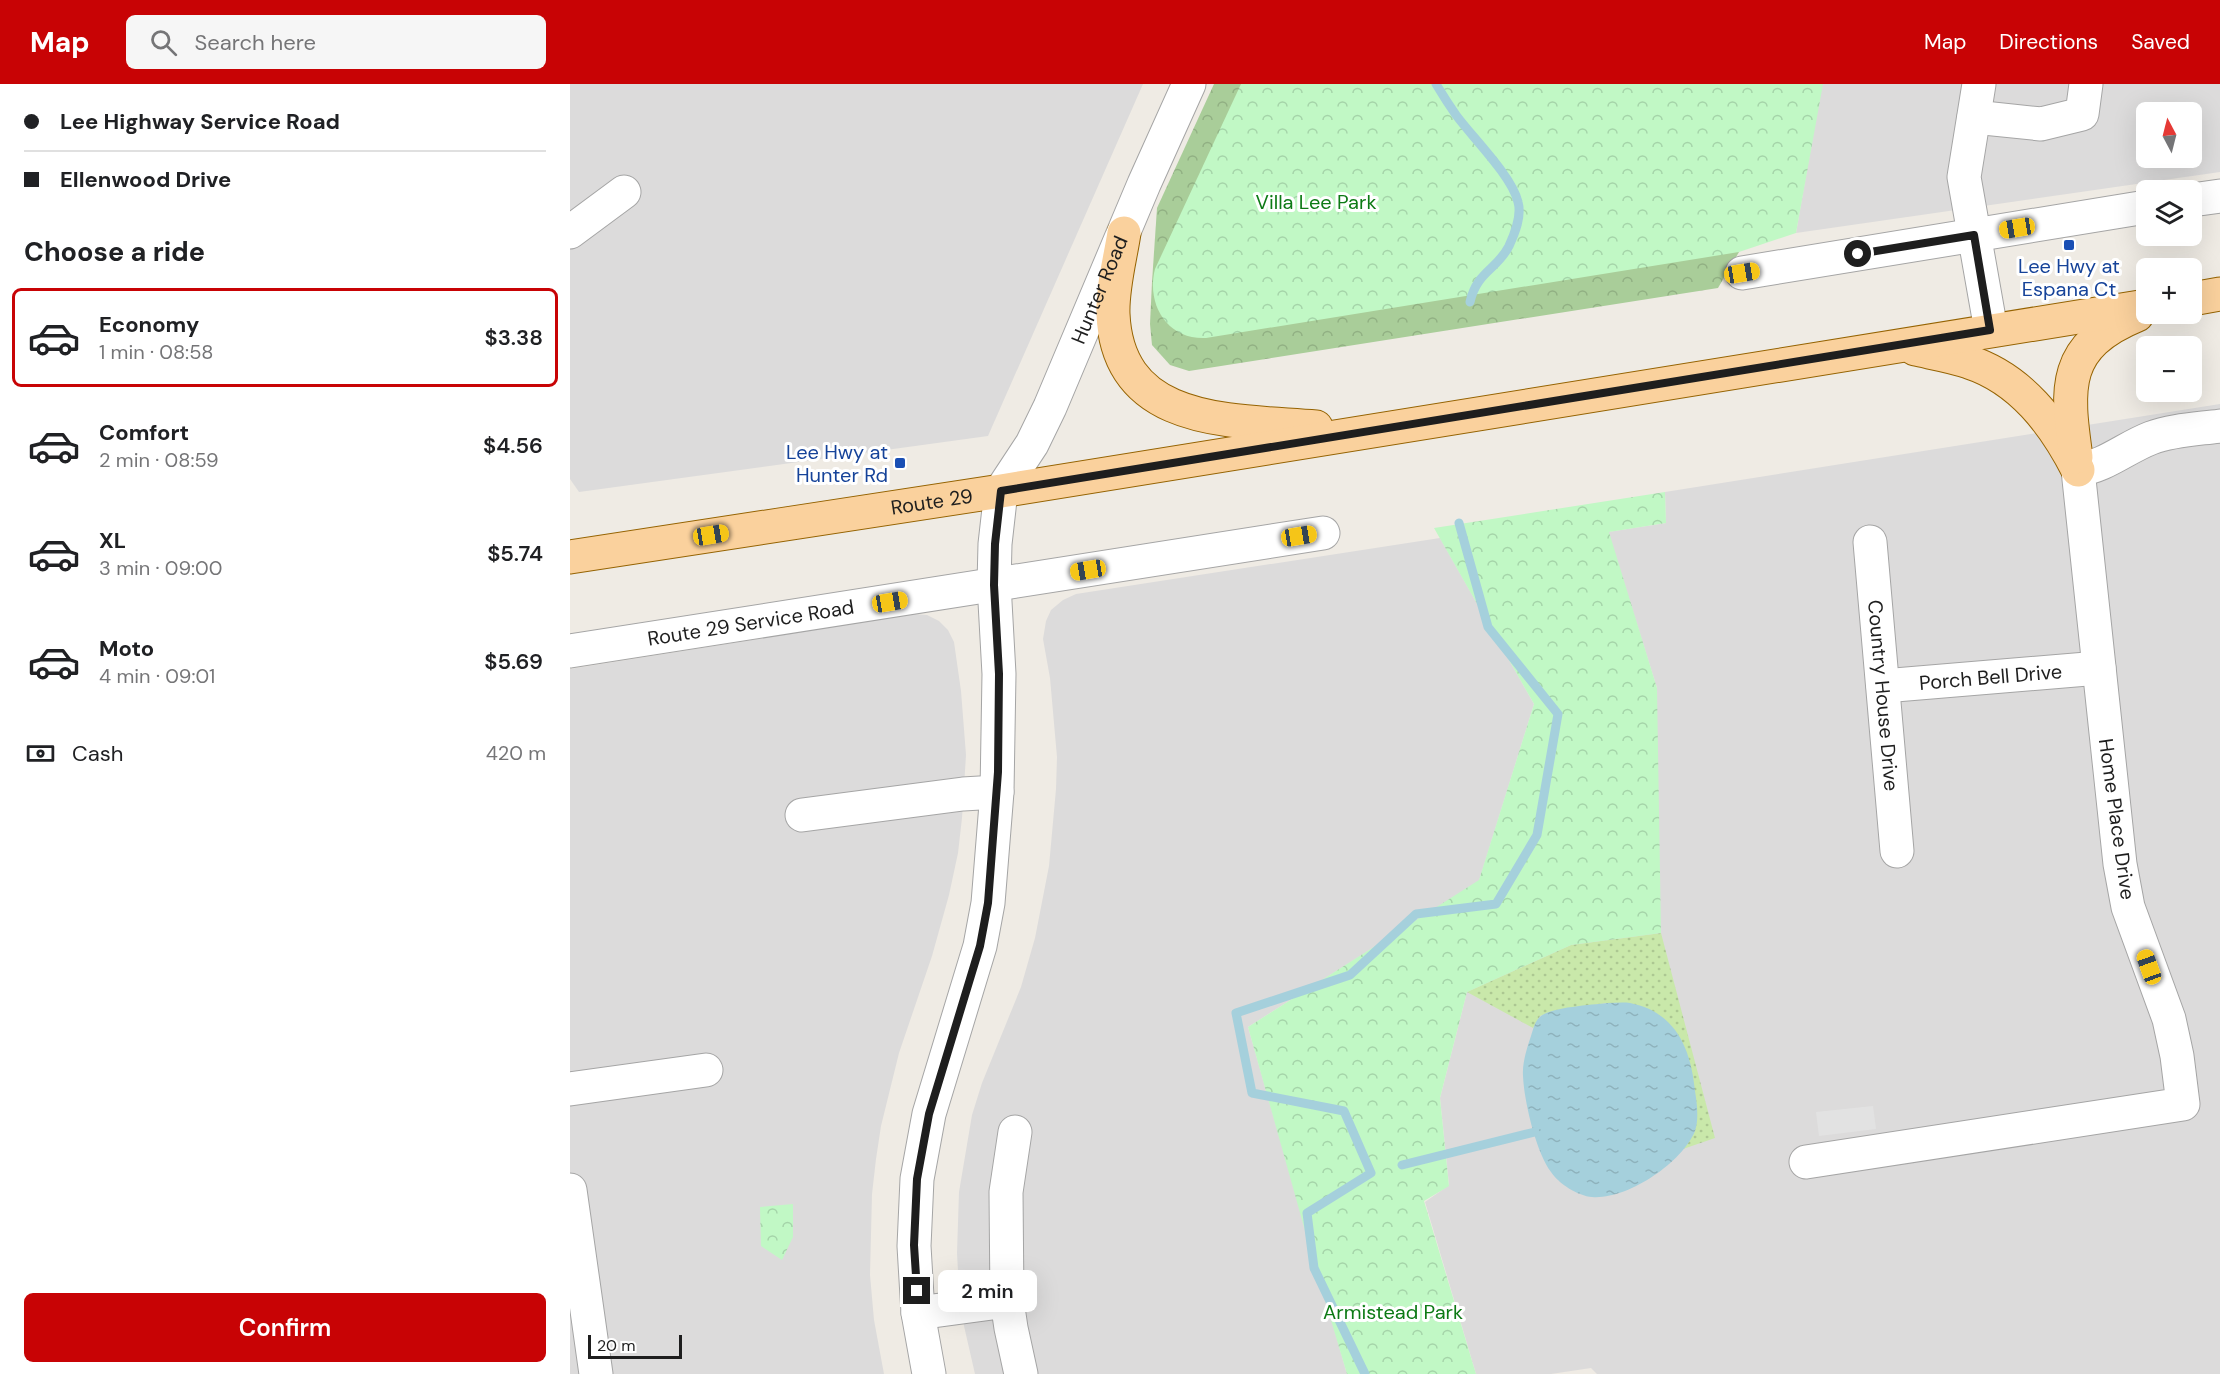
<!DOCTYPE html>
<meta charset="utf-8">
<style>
body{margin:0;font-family:"DM Sans",sans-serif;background:#f6f6f6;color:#202124;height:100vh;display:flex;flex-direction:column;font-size:22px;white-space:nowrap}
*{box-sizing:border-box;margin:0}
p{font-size:20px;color:#757577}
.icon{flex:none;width:33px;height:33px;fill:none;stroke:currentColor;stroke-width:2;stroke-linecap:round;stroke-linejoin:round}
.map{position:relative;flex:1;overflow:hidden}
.panel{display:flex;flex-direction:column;background:#fff;width:570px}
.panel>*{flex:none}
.banner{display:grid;align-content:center;height:132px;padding:0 24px;background:#fff}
.needle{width:39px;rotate:353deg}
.fabs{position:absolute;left:1566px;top:18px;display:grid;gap:12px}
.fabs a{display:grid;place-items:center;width:66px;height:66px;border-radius:9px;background:#fff;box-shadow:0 6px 24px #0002;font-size:30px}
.scale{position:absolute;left:18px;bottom:15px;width:94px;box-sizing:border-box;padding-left:6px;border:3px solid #1e1e1e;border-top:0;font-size:16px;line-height:21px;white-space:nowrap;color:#1e1e1e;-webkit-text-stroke:4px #fff;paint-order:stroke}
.end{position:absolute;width:27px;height:27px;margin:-14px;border:8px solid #1e1e1e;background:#fff;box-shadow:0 0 0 3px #fff}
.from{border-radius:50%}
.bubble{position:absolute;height:42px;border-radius:9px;background:#fff;box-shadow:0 6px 24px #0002;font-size:20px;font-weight:600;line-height:42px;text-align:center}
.car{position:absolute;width:18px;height:36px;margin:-18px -9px;border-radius:8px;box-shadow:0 0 4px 2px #0007;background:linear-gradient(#f5c518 24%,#345 0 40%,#f5c518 0 76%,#345 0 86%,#f5c518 0)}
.banner b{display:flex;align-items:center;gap:21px;height:57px;font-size:22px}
.banner b+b{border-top:2px solid #e0e0e0}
.banner i{width:15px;height:15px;background:#202124}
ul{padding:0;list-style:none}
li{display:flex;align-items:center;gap:18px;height:99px;margin:0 12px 9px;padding:0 12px;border:3px solid transparent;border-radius:9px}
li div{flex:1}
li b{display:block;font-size:22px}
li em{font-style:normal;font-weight:600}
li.selected{border-color:#c80305}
li>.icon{width:54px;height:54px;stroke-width:1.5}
h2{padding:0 24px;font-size:27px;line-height:72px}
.pay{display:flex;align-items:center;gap:15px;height:66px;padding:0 24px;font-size:22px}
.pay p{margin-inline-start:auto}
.cta{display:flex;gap:12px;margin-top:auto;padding:12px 24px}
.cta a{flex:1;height:69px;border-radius:9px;background:#c80305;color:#fff;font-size:24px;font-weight:600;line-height:69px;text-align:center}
header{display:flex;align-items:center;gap:36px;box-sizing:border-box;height:84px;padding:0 30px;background:#c80305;color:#fff}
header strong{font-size:28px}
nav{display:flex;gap:33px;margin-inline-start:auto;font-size:21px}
.search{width:420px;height:54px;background:#f6f6f6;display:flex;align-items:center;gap:15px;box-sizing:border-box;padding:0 21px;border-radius:9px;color:#757577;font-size:22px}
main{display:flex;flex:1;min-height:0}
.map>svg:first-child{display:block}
.residential{fill:#dcdbdb;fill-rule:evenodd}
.grass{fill:url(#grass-dots)}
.forest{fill:url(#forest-crowns)}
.park{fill:url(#park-crowns)}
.parking{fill:#e2e2e2}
.water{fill:url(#water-ripples)}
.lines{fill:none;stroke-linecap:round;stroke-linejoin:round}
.stream{stroke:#a5d0dc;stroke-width:9}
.minor-casing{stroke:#a5a5a5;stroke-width:35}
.major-casing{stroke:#956302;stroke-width:35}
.minor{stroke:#fff;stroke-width:33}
.major{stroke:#fad19d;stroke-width:33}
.route{stroke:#1e1e1e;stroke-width:8}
.transit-dot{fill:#1a4fb4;stroke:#fff;stroke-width:2}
.labels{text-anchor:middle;stroke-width:6;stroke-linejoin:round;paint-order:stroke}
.park-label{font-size:20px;fill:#0d7a15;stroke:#fff}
.transit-label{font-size:20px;fill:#164399;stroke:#fff}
.street-label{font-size:20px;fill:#1e1e1e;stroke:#fff}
</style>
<header>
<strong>Map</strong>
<div class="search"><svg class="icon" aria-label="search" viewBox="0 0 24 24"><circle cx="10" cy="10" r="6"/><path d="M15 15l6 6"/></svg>Search here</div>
<nav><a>Map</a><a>Directions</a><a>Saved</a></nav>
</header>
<main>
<section class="panel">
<div class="banner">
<b><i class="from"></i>Lee Highway Service Road</b>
<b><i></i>Ellenwood Drive</b>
</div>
<h2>Choose a ride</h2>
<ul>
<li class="selected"><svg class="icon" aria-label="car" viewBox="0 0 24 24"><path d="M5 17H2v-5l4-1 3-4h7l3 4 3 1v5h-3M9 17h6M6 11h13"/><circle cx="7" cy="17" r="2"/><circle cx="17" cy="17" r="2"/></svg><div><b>Economy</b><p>1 min · 08:58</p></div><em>$3.38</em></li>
<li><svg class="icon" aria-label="car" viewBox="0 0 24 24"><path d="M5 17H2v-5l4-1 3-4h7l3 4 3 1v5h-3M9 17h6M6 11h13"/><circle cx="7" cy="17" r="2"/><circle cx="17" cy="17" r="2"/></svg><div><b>Comfort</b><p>2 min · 08:59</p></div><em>$4.56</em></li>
<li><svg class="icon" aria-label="car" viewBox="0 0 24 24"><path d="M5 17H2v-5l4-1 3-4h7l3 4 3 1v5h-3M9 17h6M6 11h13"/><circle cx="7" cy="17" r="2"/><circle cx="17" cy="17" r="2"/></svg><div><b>XL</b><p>3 min · 09:00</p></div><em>$5.74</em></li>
<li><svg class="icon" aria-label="car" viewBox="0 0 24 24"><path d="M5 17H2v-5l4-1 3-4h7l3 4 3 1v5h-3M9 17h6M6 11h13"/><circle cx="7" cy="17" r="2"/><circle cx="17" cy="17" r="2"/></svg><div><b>Moto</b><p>4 min · 09:01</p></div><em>$5.69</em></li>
</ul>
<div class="pay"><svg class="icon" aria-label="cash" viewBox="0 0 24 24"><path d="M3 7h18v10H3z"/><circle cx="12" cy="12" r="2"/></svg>Cash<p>420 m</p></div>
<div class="cta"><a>Confirm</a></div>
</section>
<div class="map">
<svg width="1650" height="1290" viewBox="0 0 1650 1290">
<defs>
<pattern id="grass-dots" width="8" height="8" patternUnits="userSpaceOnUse" patternTransform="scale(1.5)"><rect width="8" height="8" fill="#c9e8aa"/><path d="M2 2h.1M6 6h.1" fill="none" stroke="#acc792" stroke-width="1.8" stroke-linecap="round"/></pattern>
<pattern id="forest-crowns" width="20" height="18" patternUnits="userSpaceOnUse" patternTransform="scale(1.5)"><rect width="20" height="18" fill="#a9cd99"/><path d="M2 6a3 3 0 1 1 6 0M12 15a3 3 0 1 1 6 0" fill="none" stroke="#91b083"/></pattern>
<pattern id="park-crowns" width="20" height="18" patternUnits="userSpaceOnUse" patternTransform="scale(1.5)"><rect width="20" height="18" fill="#c1f8c5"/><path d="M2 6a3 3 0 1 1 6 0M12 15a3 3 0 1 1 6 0" fill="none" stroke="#a5d4a9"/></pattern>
<pattern id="water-ripples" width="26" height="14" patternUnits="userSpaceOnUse" patternTransform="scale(1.5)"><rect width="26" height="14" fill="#a5d0dc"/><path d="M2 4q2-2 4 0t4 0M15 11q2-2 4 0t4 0" fill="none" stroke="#8eb2bc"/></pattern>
</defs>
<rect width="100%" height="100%" fill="#efebe4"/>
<g class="residential">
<path d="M0,0H573L418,352L9,408L0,395Z"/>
<path d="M1252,0H1650V88L1226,149ZM1576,28H1622V74H1576Z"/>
<path d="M1650,320V1290H1027L1021,1284L981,1290H906L855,1118L879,1101L870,1014L897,908L1087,604L1038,448L1096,439L1095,408Z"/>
<path d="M870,454L964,620L909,797L678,943L777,1290H405L394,1242L389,1205L387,1169L389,1108L402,1031L412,999L451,903L465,854L479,782L486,705L487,673L480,594L473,555L476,537L481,526L493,516L506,510Z"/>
<path d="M343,530L357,531L369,537L378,546L384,558L391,607L396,671L392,734L388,769L379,811L362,872L329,969L311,1042L306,1075L302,1110L300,1191L304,1236L314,1290H0V585Z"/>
</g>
<path class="grass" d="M1091,849L1145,1054L1113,1065L1125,1047L1037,919L981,928L970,932L963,944L897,908L1001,861Z"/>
<path class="forest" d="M644,0H1206L1169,168L1148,204L619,287L600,281L582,261L580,240L582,198L587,124Z"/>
<g class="park">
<path d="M671,0H1253L1226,149L1169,168L636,254C597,256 576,220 585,185Z"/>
<path d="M1095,408L1096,439L1039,448L1087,604L1091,849L1001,861L897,908L870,1014L879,1102L854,1117L906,1290H777L746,1186L678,943L909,796L964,620L864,444Z"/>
<path d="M223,1120V1153L212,1176L191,1162L190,1123Z"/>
</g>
<path class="parking" d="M1303,1022L1306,1045L1249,1052L1246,1028Z"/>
<path class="water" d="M1037,919C1045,919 1053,918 1060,919C1106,928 1121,965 1125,1007C1127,1019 1129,1035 1125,1047C1112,1079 1057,1116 1022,1113C1008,1112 989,1100 981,1088C966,1068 954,1017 953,992C952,979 957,964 961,952C963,946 965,936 971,932C982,923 1022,921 1037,919Z"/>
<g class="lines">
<g class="stream">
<path d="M866,0C872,10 879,21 886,31C902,53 942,92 948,118C952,132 945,149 939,162C927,186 907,187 900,218"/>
<path d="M832,1081L965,1048"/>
<path d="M795,1290L744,1184L737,1129L801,1089L774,1027L682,1009L666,929L780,891L846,830L926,820L967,751L988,630L918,543L889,439"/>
</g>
<defs>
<g id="minor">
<path d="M1409,0L1394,93L1421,246"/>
<path d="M1404,33L1471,40L1512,30L1516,0"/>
<path d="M1622,116L1650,112"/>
<path d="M0,148L54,108"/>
<path d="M1172,189L1576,123"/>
<path id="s1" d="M1300,458L1327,767"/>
<path id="s2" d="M0,567L753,449"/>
<path id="s3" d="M1313,602L1529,584"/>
<path d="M232,731L393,710L427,708"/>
<path d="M0,1005L136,986"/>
<path d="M445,1048L436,1108L437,1217L441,1244L451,1290"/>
<path d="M1236,1078L1613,1020L1607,972L1599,935L1558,823L1550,780L1508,386C1536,382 1555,364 1581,354C1602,346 1628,345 1650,342"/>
<path d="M0,1106L26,1290"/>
<path d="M348,1229L437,1217"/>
<path id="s4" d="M359,1290L348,1229L344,1162L347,1095L359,1030L410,862L418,819L427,708L429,590L424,500L425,460L431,407L462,360L480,323L574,100L619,0"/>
</g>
<g id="major">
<path d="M554,149C550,175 542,204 543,230C548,343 663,336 746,343"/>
<path d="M1622,215L1650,210"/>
<path d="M1345,265C1363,269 1382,272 1399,278C1451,295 1484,339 1508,386"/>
<path d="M1506,373C1496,303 1492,262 1567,231"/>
<path id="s5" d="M0,473L431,407L1576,222"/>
</g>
</defs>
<use href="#minor" class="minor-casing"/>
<use href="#major" class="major-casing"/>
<use href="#minor" class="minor"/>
<use href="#major" class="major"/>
</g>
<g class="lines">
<path class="route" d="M347,1207L344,1161L347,1095L359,1030L410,862L418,819L428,688L429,590L424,501L425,460L431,407L1420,246L1404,151L1288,170"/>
</g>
<g class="transit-dot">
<rect x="1493" y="155" width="12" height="12" rx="3"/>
<rect x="324" y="373" width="12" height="12" rx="3"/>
</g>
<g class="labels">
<g class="park-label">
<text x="746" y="125">Villa Lee Park</text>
<text x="823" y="1235">Armistead Park</text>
</g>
<g class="transit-label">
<text x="1499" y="189">Lee Hwy at<tspan x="1499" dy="23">Espana Ct</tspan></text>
<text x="318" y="375" text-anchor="end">Lee Hwy at<tspan x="318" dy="23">Hunter Rd</tspan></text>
</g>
<g class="street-label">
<text dy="7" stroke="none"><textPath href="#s4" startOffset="1119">Hunter Road</textPath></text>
<text dy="7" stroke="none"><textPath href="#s5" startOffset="366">Route 29</textPath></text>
<text dy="7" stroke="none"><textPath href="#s2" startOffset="183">Route 29 Service Road</textPath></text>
<text dy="7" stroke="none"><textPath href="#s3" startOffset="108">Porch Bell Drive</textPath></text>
<text dy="7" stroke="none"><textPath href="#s1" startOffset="154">Country House Drive</textPath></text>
<text transform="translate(1547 735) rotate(82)" y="7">Home Place Drive</text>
</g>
</g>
</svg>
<div class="fabs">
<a><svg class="needle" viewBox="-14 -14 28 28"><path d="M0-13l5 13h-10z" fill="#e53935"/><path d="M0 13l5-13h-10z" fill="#757577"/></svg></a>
<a><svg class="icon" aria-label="layers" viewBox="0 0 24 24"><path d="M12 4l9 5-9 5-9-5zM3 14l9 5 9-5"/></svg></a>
<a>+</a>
<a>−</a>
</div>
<div class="scale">20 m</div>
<i class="end from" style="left:1288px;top:170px"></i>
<i class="end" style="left:347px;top:1207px"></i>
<div class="bubble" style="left:368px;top:1186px;width:99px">2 min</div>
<i class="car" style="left:1447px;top:144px;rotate:261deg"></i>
<i class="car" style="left:1172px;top:189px;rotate:81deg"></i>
<i class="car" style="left:141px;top:451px;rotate:81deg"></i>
<i class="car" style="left:729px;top:452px;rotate:81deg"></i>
<i class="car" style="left:518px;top:486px;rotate:261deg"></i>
<i class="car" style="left:320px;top:518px;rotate:81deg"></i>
<i class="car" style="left:1579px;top:883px;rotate:340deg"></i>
</div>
</main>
